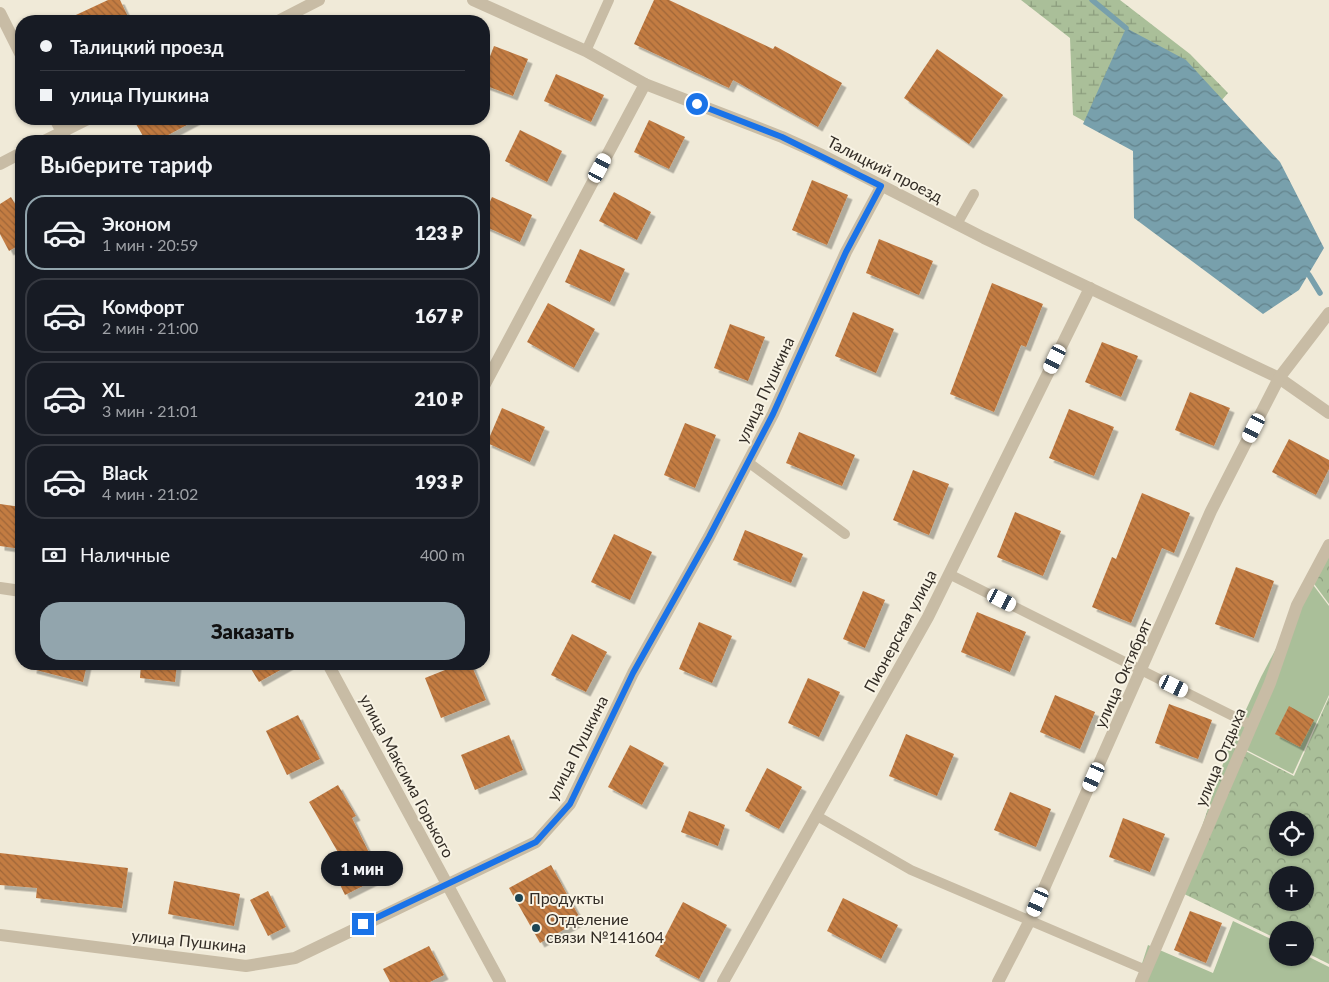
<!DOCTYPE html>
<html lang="ru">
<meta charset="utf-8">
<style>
body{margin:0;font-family:Lato,sans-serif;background:#20242c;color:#f1f3f6;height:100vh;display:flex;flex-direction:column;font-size:19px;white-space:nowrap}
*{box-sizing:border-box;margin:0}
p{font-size:16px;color:#9ea1a6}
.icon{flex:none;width:28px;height:28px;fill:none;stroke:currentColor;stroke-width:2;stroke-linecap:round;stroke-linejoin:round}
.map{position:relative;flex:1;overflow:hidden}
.details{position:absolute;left:15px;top:135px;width:475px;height:535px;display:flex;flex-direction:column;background:#171b24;border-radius:20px;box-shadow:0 1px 4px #0004}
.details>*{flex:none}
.top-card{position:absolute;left:15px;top:15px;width:475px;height:110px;border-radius:20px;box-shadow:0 1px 4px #0004;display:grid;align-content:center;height:110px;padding:0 25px;background:#171b24}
.buttons{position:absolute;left:1269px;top:811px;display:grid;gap:10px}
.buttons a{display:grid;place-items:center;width:45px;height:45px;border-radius:50%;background:#171b24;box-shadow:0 1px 4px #0004;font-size:25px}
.end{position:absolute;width:22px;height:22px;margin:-11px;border:6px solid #1a73e8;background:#fff;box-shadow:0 0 0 2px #fff}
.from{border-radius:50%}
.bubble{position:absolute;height:35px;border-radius:18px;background:#171b24;box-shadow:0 1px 4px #0004;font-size:16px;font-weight:800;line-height:35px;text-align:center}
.car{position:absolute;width:15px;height:30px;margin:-15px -8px;border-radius:6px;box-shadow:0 0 4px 1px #0007;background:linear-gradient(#fff 24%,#345 0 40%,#fff 0 76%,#345 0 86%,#fff 0)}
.top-card b{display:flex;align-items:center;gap:18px;height:48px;font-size:19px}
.top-card b+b{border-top:1px solid #363941}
.top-card i{width:12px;height:12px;background:#f1f3f6}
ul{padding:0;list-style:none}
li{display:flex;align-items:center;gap:15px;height:75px;margin:0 10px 8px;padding:0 15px;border:2px solid #363941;border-radius:20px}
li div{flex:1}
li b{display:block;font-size:19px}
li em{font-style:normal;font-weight:800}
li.selected{border-color:#92a5ad}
li>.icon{width:45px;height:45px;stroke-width:1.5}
h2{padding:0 25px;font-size:22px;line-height:60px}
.pay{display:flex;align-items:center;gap:12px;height:55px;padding:0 25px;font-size:19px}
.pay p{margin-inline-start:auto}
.button{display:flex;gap:10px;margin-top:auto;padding:10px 25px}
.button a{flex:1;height:58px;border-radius:20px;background:#92a5ad;color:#111;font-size:20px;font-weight:800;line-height:58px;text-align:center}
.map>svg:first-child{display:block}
.green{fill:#aabf99}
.forest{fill:url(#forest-crowns);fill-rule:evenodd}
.wetland{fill:url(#wetland-marsh)}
.water{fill:url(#water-waves)}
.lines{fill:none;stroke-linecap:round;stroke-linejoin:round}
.stream{stroke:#78a0ac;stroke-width:5.5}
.building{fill:url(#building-back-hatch);filter:url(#shadow)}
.service{stroke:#c8bca5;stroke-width:10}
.minor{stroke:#c8bca5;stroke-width:12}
.route{stroke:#1a73e8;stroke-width:6}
.poi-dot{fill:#1d4554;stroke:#f8f3e4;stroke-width:2}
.labels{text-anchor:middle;stroke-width:4;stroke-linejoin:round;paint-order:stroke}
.street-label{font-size:16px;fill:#332d26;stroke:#f8f3e4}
.poi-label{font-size:16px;fill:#332d26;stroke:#f8f3e4;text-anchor:start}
</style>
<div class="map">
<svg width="1329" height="982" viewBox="0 0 1329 982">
<defs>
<pattern id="forest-crowns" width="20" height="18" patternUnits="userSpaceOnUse" patternTransform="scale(1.25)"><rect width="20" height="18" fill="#aabf99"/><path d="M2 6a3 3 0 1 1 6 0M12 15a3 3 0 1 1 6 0" fill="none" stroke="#8b9c7d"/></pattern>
<pattern id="wetland-marsh" width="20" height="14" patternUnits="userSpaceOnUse" patternTransform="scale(1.25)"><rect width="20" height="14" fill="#aabf99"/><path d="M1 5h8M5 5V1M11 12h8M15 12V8" fill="none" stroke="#8b9c7d"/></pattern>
<pattern id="water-waves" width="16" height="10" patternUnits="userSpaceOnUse" patternTransform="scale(1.25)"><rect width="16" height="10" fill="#78a0ac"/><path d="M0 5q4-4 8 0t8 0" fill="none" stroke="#63838c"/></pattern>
<pattern id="building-back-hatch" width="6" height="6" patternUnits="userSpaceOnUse" patternTransform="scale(1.25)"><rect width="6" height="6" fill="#c37c43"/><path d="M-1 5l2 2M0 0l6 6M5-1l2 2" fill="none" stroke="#9f6638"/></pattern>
<filter id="shadow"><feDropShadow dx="4.5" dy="4.5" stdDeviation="0" flood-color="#0004"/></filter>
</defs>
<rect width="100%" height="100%" fill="#f0ead8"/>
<g class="green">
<path d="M1311,582L1329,606V695L1293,774L1231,742L1261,677Z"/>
<path d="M1233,921L1277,942L1278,958H1305V955L1329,967V982H1136L1148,945L1213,973Z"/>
</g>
<g class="forest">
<path d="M1329,552V604L1312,581Z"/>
<path d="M1329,697V964L1305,952V930H1278L1277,939L1180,892L1230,743L1294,776ZM1278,820H1305V848H1278ZM1278,875H1305V902H1278Z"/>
</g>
<path class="wetland" d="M1021,0H1120L1190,54L1228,93L1150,182L1146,156L1073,115L1070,38Z"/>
<path class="water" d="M1126,28L1186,60L1280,162L1324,248L1299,290L1263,314L1134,218L1133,151L1083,124Z"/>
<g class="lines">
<g class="stream">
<path d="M1092,0L1126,28"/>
<path d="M1309,275L1320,293"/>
</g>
</g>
<g class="building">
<path d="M108,0H120L130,21H63Z"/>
<path d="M654,0H669L773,49L775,46L842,83L818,127L733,80L729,88L634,44Z"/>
<path d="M494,46L528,59L513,96L484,85V72Z"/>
<path d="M937,49L1003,95L969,144L904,98Z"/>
<path d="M556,74L604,95L591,122L544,101Z"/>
<path d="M133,119H198L157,141H146Z"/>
<path d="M649,120L685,137L669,169L634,152Z"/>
<path d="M520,130L562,151L547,182L505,161Z"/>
<path d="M812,180L848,195L827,245L792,230Z"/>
<path d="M614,192L651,212L637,240L599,221Z"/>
<path d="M11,197L21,214V244L9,251L0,234V204Z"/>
<path d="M492,197L532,215L520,242L484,226V215Z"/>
<path d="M879,239L933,261L919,295L866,273Z"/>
<path d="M580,249L625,269L610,302L565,282Z"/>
<path d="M992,283L1043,304L1026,347L1021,345L994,412L950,394Z"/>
<path d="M548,303L595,329L574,368L527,342Z"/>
<path d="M853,312L894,329L876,373L835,356Z"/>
<path d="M730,324L765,337L748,381L714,368Z"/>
<path d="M1102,342L1138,356L1121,397L1085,382Z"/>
<path d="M1190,392L1230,408L1214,446L1175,430Z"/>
<path d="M502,408L545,427L530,462L487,443Z"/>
<path d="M1069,409L1114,427L1094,476L1049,458Z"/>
<path d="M685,423L716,435L695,488L664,475Z"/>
<path d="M799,432L855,455L842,486L786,463Z"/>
<path d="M1289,439L1329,460V469L1316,495L1272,472Z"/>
<path d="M913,470L949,484L929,535L893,520Z"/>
<path d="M1142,493L1190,513L1174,553L1162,548L1131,623L1092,607L1112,557L1116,559Z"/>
<path d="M0,504L21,507V549L0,546Z"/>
<path d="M1015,512L1061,531L1043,576L997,557Z"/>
<path d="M745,530L803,554L791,583L733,560Z"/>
<path d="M614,534L652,552L630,600L591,582Z"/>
<path d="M1236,567L1274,581L1254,638L1215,624Z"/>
<path d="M863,591L885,600L865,648L843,639Z"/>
<path d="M977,612L1026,632L1010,672L961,652Z"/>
<path d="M699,622L732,636L712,683L679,669Z"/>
<path d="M572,634L607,652L586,692L551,675Z"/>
<path d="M33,664H87L83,682L32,669Z"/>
<path d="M141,664H177L175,682L140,678Z"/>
<path d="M248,664H291L259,682Z"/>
<path d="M460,664H471L486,700L441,718L425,678Z"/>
<path d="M808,678L840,692L819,737L788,723Z"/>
<path d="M1055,695L1095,712L1080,749L1040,732Z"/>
<path d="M1169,704L1212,720L1198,759L1155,743Z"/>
<path d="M1289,706L1314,720L1300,747L1275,734Z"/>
<path d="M298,715L320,759L287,775L266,731Z"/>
<path d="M906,734L954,754L937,796L889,776Z"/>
<path d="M509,735L523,770L475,790L461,755Z"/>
<path d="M630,745L664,763L642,805L608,787Z"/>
<path d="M767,768L802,787L779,829L745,811Z"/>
<path d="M338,785L356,816L352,818L381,877L345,895L328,860L339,854L309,802Z"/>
<path d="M1010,792L1051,809L1036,847L994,830Z"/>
<path d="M689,811L725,825L718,846L681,832Z"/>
<path d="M1123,818L1165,834L1150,872L1109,857Z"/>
<path d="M0,853L128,868L122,908L36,898L37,888L0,885Z"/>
<path d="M551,865L581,920L540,943L509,888Z"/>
<path d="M174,881L240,894L234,926L168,914Z"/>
<path d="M268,891L286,927L268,936L250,900Z"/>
<path d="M843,898L898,925L881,959L827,931Z"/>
<path d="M683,902L727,925L699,979L655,956Z"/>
<path d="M1190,911L1222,923L1206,963L1174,950Z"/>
<path d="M429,946L444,975L430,982H390L383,969Z"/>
</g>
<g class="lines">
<g class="service">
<path d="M586,51L609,0"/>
<path d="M957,224L974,194"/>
<path d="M748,462L845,534"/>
<path d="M949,574L1251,725"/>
<path d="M817,816L911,870L1146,970"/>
</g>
<g class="minor">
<path d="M473,0L586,51L645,84L782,137L822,155L984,238L1279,378L1329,413"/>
<path d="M0,13L21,55"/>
<path d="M278,21L319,0"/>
<path d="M55,119L67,141"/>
<path d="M44,141L88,119"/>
<path d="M0,164L21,153"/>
<path d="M484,386L645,84"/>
<path d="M0,588L21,591"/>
<path d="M328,664L500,982"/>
<path d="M0,935L246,966L295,958L536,842L570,804L633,673L709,537L773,414L846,252L881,187"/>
<path d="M723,982L928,617L1090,288"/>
<path d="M998,982L1030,920L1211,511L1279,378L1329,313"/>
<path d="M1141,982L1270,683L1297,605L1329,545"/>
</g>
</g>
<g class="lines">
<path class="route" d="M363,924L536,842L570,804L633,673L709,537L773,414L846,252L881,186L782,137L697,104"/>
</g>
<g class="poi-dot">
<circle cx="519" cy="898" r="5"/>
<circle cx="536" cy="928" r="5"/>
</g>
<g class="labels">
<g class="street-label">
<text transform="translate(885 169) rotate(27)" y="6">Талицкий проезд</text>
<text transform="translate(765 390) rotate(-65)" y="6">улица Пушкина</text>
<text transform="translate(900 631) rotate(-62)" y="6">Пионерская улица</text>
<text transform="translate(1123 673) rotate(-66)" y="6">улица Октябрят</text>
<text transform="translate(577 748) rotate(-63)" y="6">улица Пушкина</text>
<text transform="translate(1220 757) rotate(-67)" y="6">улица Отдыха</text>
<text transform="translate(407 776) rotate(62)" y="6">улица Максима Горького</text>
<text transform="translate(189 941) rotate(6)" y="6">улица Пушкина</text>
</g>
<g class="poi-label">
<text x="529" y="904">Продукты</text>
<text x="546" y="925">Отделение<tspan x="546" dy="18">связи №141604</tspan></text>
</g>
</g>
</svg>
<div class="buttons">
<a><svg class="icon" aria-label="locate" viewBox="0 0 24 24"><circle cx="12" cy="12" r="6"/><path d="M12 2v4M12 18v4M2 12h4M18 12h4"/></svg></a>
<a>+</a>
<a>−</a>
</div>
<i class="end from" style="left:697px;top:104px"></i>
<i class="end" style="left:363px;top:924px"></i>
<div class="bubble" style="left:321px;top:851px;width:82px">1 мин</div>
<i class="car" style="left:600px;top:168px;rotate:28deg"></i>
<i class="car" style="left:1055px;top:359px;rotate:206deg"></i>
<i class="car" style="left:1254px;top:428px;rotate:207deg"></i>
<i class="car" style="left:1002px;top:600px;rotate:117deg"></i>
<i class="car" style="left:1174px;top:686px;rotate:116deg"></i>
<i class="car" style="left:1094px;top:777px;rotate:204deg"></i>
<i class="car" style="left:1038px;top:902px;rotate:204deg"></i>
<div class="top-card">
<b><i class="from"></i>Талицкий проезд</b>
<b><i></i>улица Пушкина</b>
</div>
<section class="details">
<h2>Выберите тариф</h2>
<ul>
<li class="selected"><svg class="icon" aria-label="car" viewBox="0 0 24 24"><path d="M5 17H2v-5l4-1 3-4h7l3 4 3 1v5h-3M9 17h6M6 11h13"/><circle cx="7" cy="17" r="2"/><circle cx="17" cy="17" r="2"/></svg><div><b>Эконом</b><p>1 мин · 20:59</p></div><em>123 ₽</em></li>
<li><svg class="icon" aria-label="car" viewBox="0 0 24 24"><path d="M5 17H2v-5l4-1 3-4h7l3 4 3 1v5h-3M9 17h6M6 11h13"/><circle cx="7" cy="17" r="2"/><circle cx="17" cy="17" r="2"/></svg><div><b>Комфорт</b><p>2 мин · 21:00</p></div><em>167 ₽</em></li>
<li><svg class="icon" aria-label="car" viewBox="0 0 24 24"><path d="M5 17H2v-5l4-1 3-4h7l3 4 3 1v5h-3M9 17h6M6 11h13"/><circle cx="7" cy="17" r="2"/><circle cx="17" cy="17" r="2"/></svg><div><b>XL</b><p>3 мин · 21:01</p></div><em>210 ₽</em></li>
<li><svg class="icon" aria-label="car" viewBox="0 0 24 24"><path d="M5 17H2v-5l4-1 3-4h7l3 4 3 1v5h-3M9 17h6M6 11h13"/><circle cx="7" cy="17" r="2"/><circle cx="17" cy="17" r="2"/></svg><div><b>Black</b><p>4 мин · 21:02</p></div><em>193 ₽</em></li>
</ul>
<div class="pay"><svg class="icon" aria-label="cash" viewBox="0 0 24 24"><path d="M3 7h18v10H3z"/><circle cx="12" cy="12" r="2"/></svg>Наличные<p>400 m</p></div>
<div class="button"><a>Заказать</a></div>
</section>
</div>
